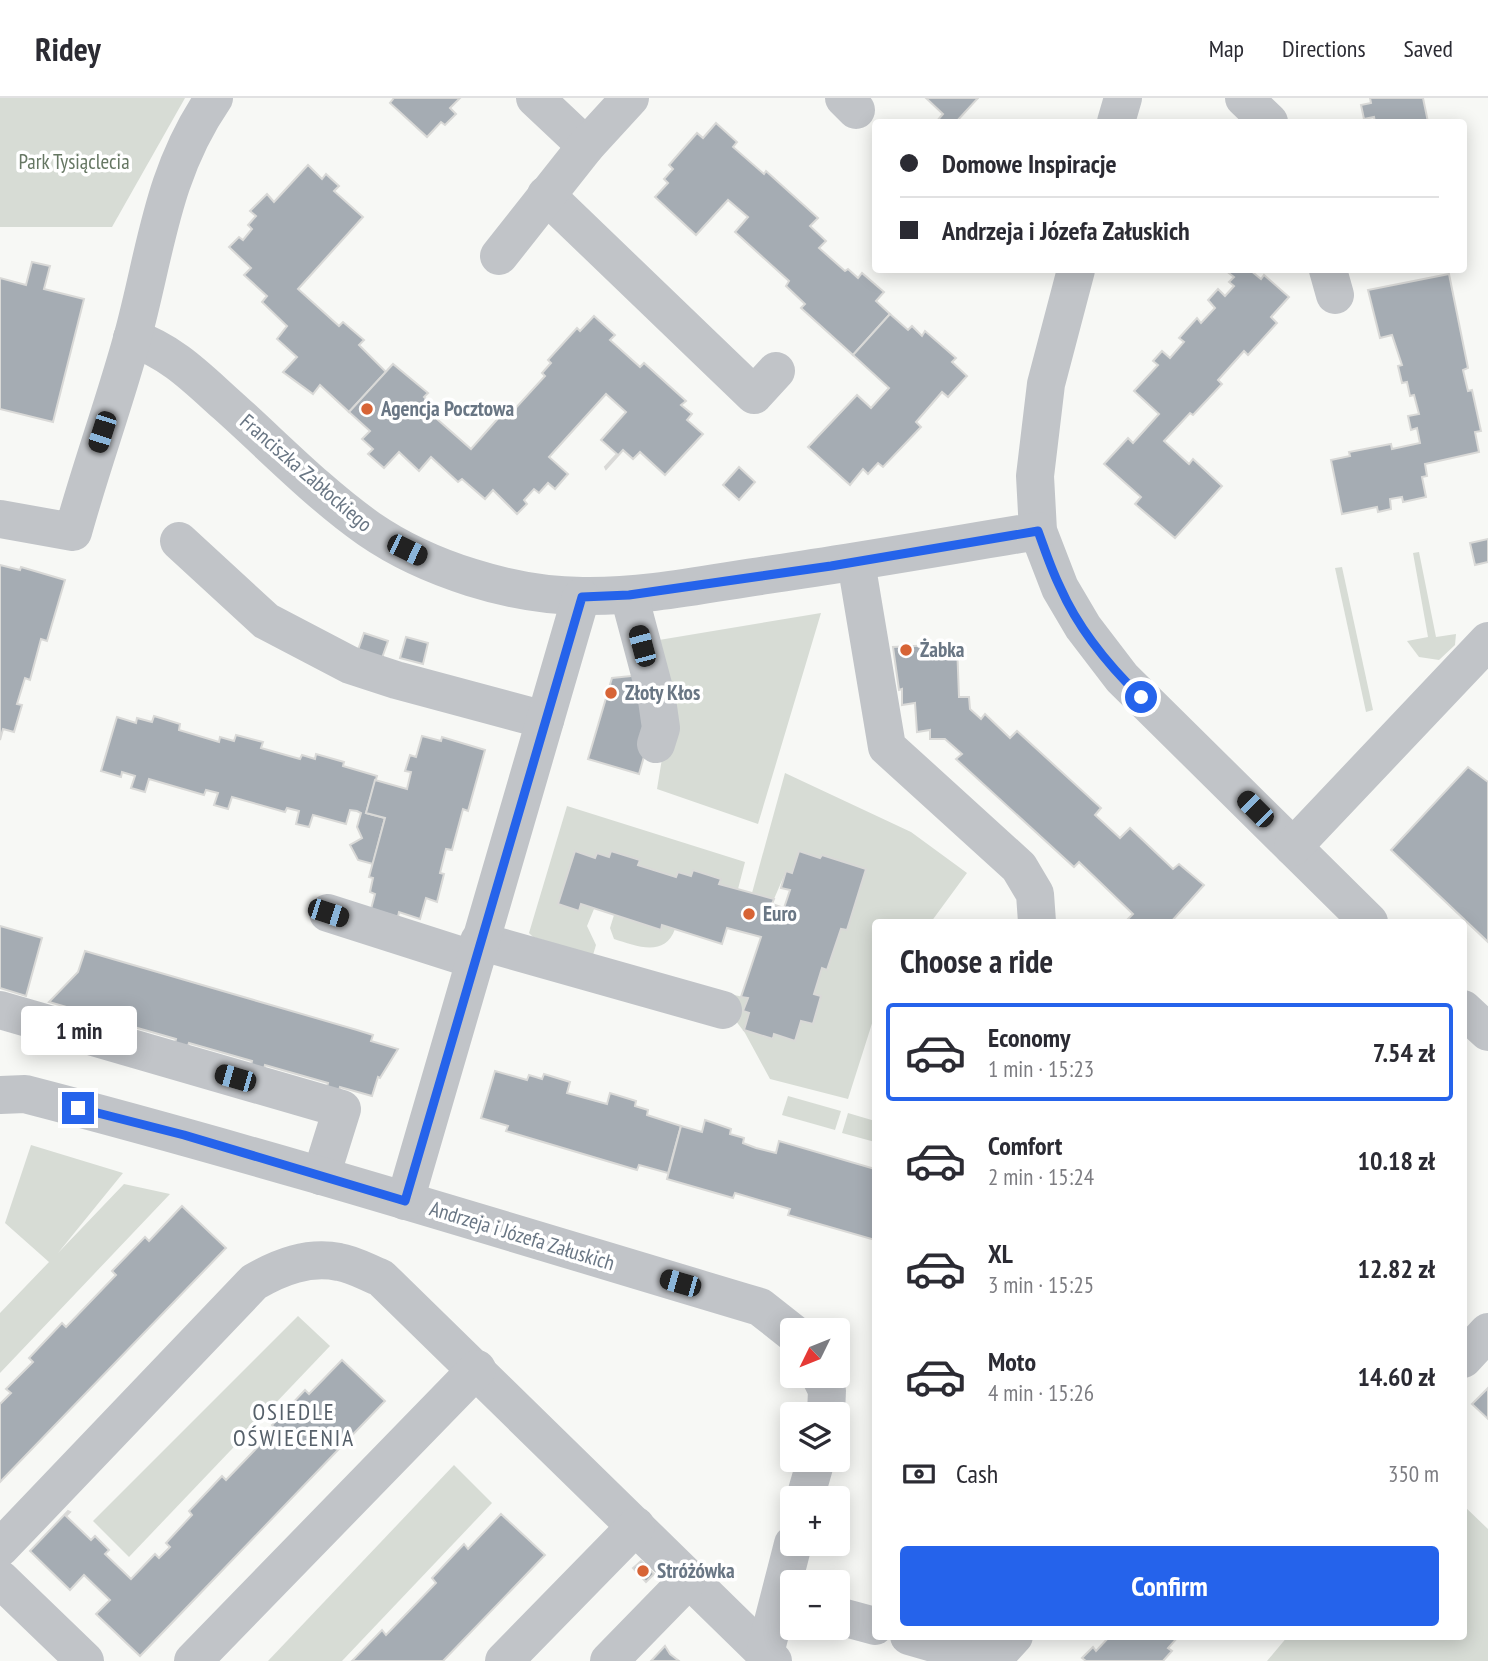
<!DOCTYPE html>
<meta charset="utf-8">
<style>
body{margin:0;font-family:"PT Sans Narrow",sans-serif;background:#f2f2f3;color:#2b2b33;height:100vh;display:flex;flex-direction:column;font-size:26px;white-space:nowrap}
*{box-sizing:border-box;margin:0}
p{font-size:23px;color:#7c7c81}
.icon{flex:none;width:38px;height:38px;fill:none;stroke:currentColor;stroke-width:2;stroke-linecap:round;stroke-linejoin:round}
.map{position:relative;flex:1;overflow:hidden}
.sheet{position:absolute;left:872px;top:821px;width:595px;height:721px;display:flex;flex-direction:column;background:#fff;border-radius:7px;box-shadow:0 4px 18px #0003}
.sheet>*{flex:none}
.top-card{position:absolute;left:872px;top:21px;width:595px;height:154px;border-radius:7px;box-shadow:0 4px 18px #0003;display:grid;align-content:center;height:154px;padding:0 28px;background:#fff}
.needle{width:46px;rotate:227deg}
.buttons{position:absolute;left:780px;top:1220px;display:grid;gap:14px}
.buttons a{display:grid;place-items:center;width:70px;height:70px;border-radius:7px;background:#fff;box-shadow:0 4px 18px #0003;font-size:35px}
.end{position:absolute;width:32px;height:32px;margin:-16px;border:9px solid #2563eb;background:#fff;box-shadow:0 0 0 4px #fff}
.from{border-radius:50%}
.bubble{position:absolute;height:49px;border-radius:7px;background:#fff;box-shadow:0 4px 18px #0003;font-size:23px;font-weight:700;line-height:49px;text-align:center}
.car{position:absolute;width:21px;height:42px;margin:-21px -10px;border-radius:9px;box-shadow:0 0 5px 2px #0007;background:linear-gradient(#222 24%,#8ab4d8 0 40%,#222 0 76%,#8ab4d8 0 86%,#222 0)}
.top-card b{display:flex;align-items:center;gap:24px;height:66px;font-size:26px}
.top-card b+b{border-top:2px solid #e1e1e2}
.top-card i{width:18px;height:18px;background:#2b2b33}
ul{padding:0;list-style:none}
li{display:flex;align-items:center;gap:21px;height:98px;margin:0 14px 10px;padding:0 14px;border:4px solid transparent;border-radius:7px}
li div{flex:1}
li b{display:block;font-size:26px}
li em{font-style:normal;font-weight:700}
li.selected{border-color:#2563eb}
li>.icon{width:63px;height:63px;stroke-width:1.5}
h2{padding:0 28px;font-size:32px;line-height:84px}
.pay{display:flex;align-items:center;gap:18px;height:77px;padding:0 28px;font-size:26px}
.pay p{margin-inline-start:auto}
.action{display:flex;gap:14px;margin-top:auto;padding:14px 28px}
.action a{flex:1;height:80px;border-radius:7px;background:#2563eb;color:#fff;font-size:28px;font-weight:700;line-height:80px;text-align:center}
header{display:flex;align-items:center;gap:42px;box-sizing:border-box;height:98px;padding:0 35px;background:#fff;border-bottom:2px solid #e1e1e2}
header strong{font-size:33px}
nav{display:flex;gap:38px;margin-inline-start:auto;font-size:24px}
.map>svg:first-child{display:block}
.green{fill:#d7dcd5}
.building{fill:#a5acb3;stroke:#d9d9d7;stroke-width:2}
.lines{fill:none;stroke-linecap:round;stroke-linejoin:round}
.minor{stroke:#c1c4c8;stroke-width:38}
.route{stroke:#2563eb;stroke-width:9}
.poi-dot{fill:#d76436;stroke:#fff;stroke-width:2.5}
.labels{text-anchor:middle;stroke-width:7;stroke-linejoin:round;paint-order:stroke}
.park-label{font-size:21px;fill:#667763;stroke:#fff}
.poi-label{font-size:21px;font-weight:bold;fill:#697684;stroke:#fff;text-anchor:start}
.street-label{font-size:21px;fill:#697684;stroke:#fff}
.neighbourhood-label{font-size:23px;letter-spacing:2px;fill:#56606a;stroke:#fff}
</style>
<header>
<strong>Ridey</strong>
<nav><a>Map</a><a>Directions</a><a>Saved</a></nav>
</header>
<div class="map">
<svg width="1488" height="1563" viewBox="0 0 1488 1563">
<rect width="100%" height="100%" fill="#f7f8f5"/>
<g class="green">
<path d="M0,0H185L112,129H0Z"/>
<path d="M1419,454L1436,539L1456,536L1455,547L1439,562L1419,559L1407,543L1428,539L1413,455Z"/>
<path d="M1342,469L1373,612L1366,614L1335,470Z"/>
<path d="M821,515L758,726L657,691L669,618L653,543Z"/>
<path d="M785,675L911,734L967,775L931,824H875V916L848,1001L770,981L745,935L720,902L725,895L748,900L743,913L749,915L744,932L772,941L774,936L795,942L801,923L813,926L821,899L814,896L822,870L828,871L841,831L847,832L866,772L822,757L820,760L800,753L792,775L786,773L774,801L752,795Z"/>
<path d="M567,708L745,764L738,791L719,786L720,781L693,772L691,778L678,774L676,779L638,767L639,762L612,753L609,759L598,755L595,760L575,753L581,806L594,811L587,828L596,847L593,857L533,839L529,835Z"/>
<path d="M614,817L660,832L662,827L675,831C665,860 636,848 614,841L610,830Z"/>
<path d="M788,998L841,1013L835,1032L782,1017Z"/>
<path d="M848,1015L875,1023V1044L842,1035Z"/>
<path d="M31,1047L123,1075L58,1155L124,1086L170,1096L0,1275V1215L49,1164L5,1125Z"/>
<path d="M298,1218L330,1248L129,1459L93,1423Z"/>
<path d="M454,1367L492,1405L342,1563H268Z"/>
<path d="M1463,1407L1488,1431V1563H1267L1288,1538H1463Z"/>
</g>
<g class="building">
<path d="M394,0H460L450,10L456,16L445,27L441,24L427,39L390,5Z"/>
<path d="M926,0H978L956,24H936L943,16Z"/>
<path d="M1370,0H1423L1428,24H1375L1374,19L1364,21L1361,7L1371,5Z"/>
<path d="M716,25L737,44L733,49L764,76L766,73L818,120L810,128L826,143L819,150L845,173L848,171L858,180L862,175L884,194L876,203L890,216L853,257L801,210L805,206L786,188L789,183L735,134L748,119L728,102L696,137L655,99L668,85L664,81L673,71L669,67L697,35L703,40Z"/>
<path d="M308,67L322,81L326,76L339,88L334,93L363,119L298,191L339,228L343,224L364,242L359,247L386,274L349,314L320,287L313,296L283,274L297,259L277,241L287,228L262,204L267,198L244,177L251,170L229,149L239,139L243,142L252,131L248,127L256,118L250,113L267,96L274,104Z"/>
<path d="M32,164L50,168L44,191L84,201L53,324L0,311V180L26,187Z"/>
<path d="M1225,172H1250L1261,181L1264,177L1289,199L1271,219L1277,225L1248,257L1244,253L1218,282L1222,286L1193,317L1190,315L1164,343L1189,366L1193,361L1222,388L1175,440L1135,406L1141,399L1104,366L1128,340L1133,345L1159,316L1134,293L1158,267L1153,263L1162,253L1170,260L1184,244L1179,240L1197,220L1201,225L1215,210L1208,202L1218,191L1225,198L1234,188L1229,184L1234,179Z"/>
<path d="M1449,176L1468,270L1463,272L1468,293L1472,292L1481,333L1475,334L1479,354L1425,366L1427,378L1422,379L1426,399L1403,404L1402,399L1390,401L1391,411L1378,414L1377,409L1342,416L1331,362L1350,358L1349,354L1391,346L1392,351L1420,345L1417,330L1411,332L1408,318L1419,316L1414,297L1410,298L1407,284L1402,285L1398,268L1402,267L1392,237L1380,240L1368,192Z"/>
<path d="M890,216L908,232L912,228L922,238L925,233L956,260L952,264L967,278L948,299L942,294L916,324L921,329L883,369L878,365L868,376L863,371L850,387L808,349L857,297L871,310L889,290L853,257Z"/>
<path d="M594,218L615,237L610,242L640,269L644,265L686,303L681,307L692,316L687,322L703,336L665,377L640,354L633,361L623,352L606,371L605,369L617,356L601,342L626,314L606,296L549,359L568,376L555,391L548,385L539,395L534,391L524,402L527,406L517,416L493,392L485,401L462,381L458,384L431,359L419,373L399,354L384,370L368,356L373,351L362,341L370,333L349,314L393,266L428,295L424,299L434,309L429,314L471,351L509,308L514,312L545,278L542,275L551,265L548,262L577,230L580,233Z"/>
<path d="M739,369L755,384L739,402L723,387Z"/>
<path d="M1488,441V464L1475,467L1470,445Z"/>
<path d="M0,467L20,472L21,469L65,482L47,543L41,541L30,582L25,580L17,606L22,607L14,634L3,631L0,642Z"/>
<path d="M364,535L388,543L382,560L358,552Z"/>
<path d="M406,539L428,545L423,566L400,560Z"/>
<path d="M957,546L959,599H969L970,611L981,621L985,616L1010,640L1017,633L1101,710L1095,717L1120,740L1130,730L1173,771L1179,766L1204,787L1171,824H1125L1133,816L1079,764L1074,769L956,661L962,656L945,641H930V632L917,634L915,605L902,607V591L899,592L893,549Z"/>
<path d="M641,577L653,627L639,676L588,661L612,580Z"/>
<path d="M154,618L180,626L179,632L219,644L220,639L234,643L236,637L263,644L261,650L300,661L302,657L315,661L316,656L344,664L343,668L377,678L366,715L385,720L373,766L358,762L350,747L362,740L357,729L361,715L357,713L350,712L346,726L313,717L309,729L296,726L299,713L287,710L285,714L232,699L228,711L214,707L218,695L206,692L204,697L149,681L145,694L131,690L135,678L122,674L121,679L101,673L117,619L136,625L137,620L152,624Z"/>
<path d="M422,638L441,643L442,639L485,652L468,713L463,711L452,752L446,751L440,775L444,776L437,804L426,800L420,821L399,814L398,819L371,811L375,796L370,794L373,780L369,779L385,720L366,715L375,682L407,691L411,674L405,673L410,657L416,659Z"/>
<path d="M1468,669L1488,684V844L1391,752Z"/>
<path d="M575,753L595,760L597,755L609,759L611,753L640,762L638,767L676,779L678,774L691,778L693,772L721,781L719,786L774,801L772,806L784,810L790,792L781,790L786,773L792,775L799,753L820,760L822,757L866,771L847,832L841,831L827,872L822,870L814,896L821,898L813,926L801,923L795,943L774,936L773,941L744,932L749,915L743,913L748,900L741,899L761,839L727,830L722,846L662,827L661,832L581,806L579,813L558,806Z"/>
<path d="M0,828L42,840L26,898L0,890Z"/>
<path d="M85,853L357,932L373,937L371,943L398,951L380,980L378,979L372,998L340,989L338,997L326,993L328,985L265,967L263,975L250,971L252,963L189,945L186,953L174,949L176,941L113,923L111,930L99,927L101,919L49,904L78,874Z"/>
<path d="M495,973L527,982L529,977L542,981L544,976L570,984L567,995L607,1006L610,995L636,1003L635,1008L648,1012L647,1017L681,1028L668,1075L639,1067L637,1072L506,1033L508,1028L481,1020Z"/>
<path d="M705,1022L731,1031L730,1036L744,1040L743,1045L756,1050L776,1055L779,1043L875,1071V1142L788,1117L790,1111L735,1095L733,1100L667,1081L681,1028L702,1034Z"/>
<path d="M182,1108L226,1150L0,1384V1306L11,1295L6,1291L33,1264L29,1260L62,1225L66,1229L116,1177L112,1173L145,1139L149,1143Z"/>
<path d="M342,1262L385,1303L140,1558L96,1516L110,1502L84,1477L70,1492L30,1453L68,1413L70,1414L66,1418L91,1442L95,1438L109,1452L105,1456L131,1481L155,1456L159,1460L170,1449L166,1445L192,1417L189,1413L222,1378L226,1382L275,1331L272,1327L305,1292L309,1296Z"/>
<path d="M1488,1290V1321L1472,1306Z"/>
<path d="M501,1416L545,1457L443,1563H352L382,1532L386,1537L436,1485L432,1480L464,1446L468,1451Z"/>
<path d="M641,1463L654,1476L646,1484L633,1470Z"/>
<path d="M1110,1538H1179L1168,1550L1172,1553L1163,1563H1086L1082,1560L1093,1549L1096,1553Z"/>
<path d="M665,1548L670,1556L679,1563H651Z"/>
</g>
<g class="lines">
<g class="minor">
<path d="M535,0L586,48"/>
<path d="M844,0L856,12"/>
<path d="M1244,0L1269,24"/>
<path d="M1116,24L1123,0"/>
<path d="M546,97L754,297L776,273"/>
<path d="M499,158L586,48L630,0"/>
<path d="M1076,172L1046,286L1035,378L1038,433L1060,490L1083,529L1122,580L1369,824"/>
<path d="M1328,172L1335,197"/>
<path d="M132,240C172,254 196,279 226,306C273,348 318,395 369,431C427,471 513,498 583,498C645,499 706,486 767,477C857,464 947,448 1038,433"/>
<path d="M0,421L73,434C91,369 114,306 132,241C156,154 161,77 214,0"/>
<path d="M179,443L266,523L350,567L396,582L545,622"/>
<path d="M856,464L887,649L1019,769L1035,796L1037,824"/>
<path d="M629,497L657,602L661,630L656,646"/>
<path d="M1293,749L1488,543"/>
<path d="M328,815L475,862"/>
<path d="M479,843L723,912"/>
<path d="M1463,911L1488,934"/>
<path d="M0,912L342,1011L321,1078"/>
<path d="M0,997L25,996C272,1060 515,1136 760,1209L793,1235"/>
<path d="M405,1103L581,499"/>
<path d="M1463,1261L1488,1234"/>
<path d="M820,1278L827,1292L826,1316"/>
<path d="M805,1400L816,1362"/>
<path d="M0,1450L254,1184C280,1169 308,1158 339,1164C353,1166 368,1175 381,1180L773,1563"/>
<path d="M0,1481L85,1563"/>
<path d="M838,1518L875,1528"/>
<path d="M909,1538L992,1562L1014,1538"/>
<path d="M765,1555L793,1446"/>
<path d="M193,1563L477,1271"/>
<path d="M504,1563L636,1428"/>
<path d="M609,1563L688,1482"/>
</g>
</g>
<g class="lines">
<path class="route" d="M78,1010L184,1037L405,1103L582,499L629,497L831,468L1038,433C1045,452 1051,471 1060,489C1078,530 1109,568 1141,599"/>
</g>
<g class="poi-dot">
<circle cx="367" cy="311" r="7"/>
<circle cx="906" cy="552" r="7"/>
<circle cx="611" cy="595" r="7"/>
<circle cx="749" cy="816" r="7"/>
<circle cx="643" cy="1473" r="7"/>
</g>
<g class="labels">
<g class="park-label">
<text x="74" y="71">Park Tysiąclecia</text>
</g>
<g class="poi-label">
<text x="381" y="318">Agencja Pocztowa</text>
<text x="920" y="559">Żabka</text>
<text x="625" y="602">Złoty Kłos</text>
<text x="763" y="823">Euro</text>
<text x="657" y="1480">Stróżówka</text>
</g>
<g class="street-label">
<text transform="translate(306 375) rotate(41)" y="7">Franciszka Zabłockiego</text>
<text transform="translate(522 1138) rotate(17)" y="7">Andrzeja i Józefa Załuskich</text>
</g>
<g class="neighbourhood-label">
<text x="294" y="1322">OSIEDLE<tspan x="294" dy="26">OŚWIECENIA</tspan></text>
</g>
</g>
</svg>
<div class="buttons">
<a><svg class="needle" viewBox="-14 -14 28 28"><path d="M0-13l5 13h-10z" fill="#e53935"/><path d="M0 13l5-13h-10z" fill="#7c7c81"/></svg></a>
<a><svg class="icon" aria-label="layers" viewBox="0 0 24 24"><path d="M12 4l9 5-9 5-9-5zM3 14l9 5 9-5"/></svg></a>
<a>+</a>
<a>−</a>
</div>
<i class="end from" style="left:1141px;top:599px"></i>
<i class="end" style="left:78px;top:1010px"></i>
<div class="bubble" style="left:21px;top:908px;width:116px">1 min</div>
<i class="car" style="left:102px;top:334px;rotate:198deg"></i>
<i class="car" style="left:407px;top:452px;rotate:116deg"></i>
<i class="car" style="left:642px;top:548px;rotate:345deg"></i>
<i class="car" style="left:1255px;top:711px;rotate:315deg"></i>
<i class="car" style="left:328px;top:815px;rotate:108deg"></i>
<i class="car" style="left:235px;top:980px;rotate:286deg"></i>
<i class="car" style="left:680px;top:1185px;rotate:286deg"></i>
<div class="top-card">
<b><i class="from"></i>Domowe Inspiracje</b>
<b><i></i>Andrzeja i Józefa Załuskich</b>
</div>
<section class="sheet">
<h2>Choose a ride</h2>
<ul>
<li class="selected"><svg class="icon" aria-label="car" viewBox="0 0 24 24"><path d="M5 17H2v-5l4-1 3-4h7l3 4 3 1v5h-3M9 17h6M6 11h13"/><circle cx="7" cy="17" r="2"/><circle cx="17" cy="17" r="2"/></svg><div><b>Economy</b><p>1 min · 15:23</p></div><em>7.54 zł</em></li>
<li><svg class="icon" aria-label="car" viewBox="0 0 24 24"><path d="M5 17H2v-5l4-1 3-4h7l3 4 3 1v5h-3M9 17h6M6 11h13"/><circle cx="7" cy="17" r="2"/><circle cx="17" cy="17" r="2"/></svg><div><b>Comfort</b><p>2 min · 15:24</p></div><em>10.18 zł</em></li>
<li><svg class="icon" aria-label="car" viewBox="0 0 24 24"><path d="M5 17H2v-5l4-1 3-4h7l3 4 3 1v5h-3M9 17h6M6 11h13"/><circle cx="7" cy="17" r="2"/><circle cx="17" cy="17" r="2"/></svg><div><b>XL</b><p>3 min · 15:25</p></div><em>12.82 zł</em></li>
<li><svg class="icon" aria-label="car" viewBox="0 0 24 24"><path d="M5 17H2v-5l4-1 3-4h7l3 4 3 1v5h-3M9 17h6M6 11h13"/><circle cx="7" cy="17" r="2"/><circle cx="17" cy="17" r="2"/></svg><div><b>Moto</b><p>4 min · 15:26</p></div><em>14.60 zł</em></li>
</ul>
<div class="pay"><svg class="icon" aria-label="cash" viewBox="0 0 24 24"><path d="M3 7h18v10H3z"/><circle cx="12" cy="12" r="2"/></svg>Cash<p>350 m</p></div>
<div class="action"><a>Confirm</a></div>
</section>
</div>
